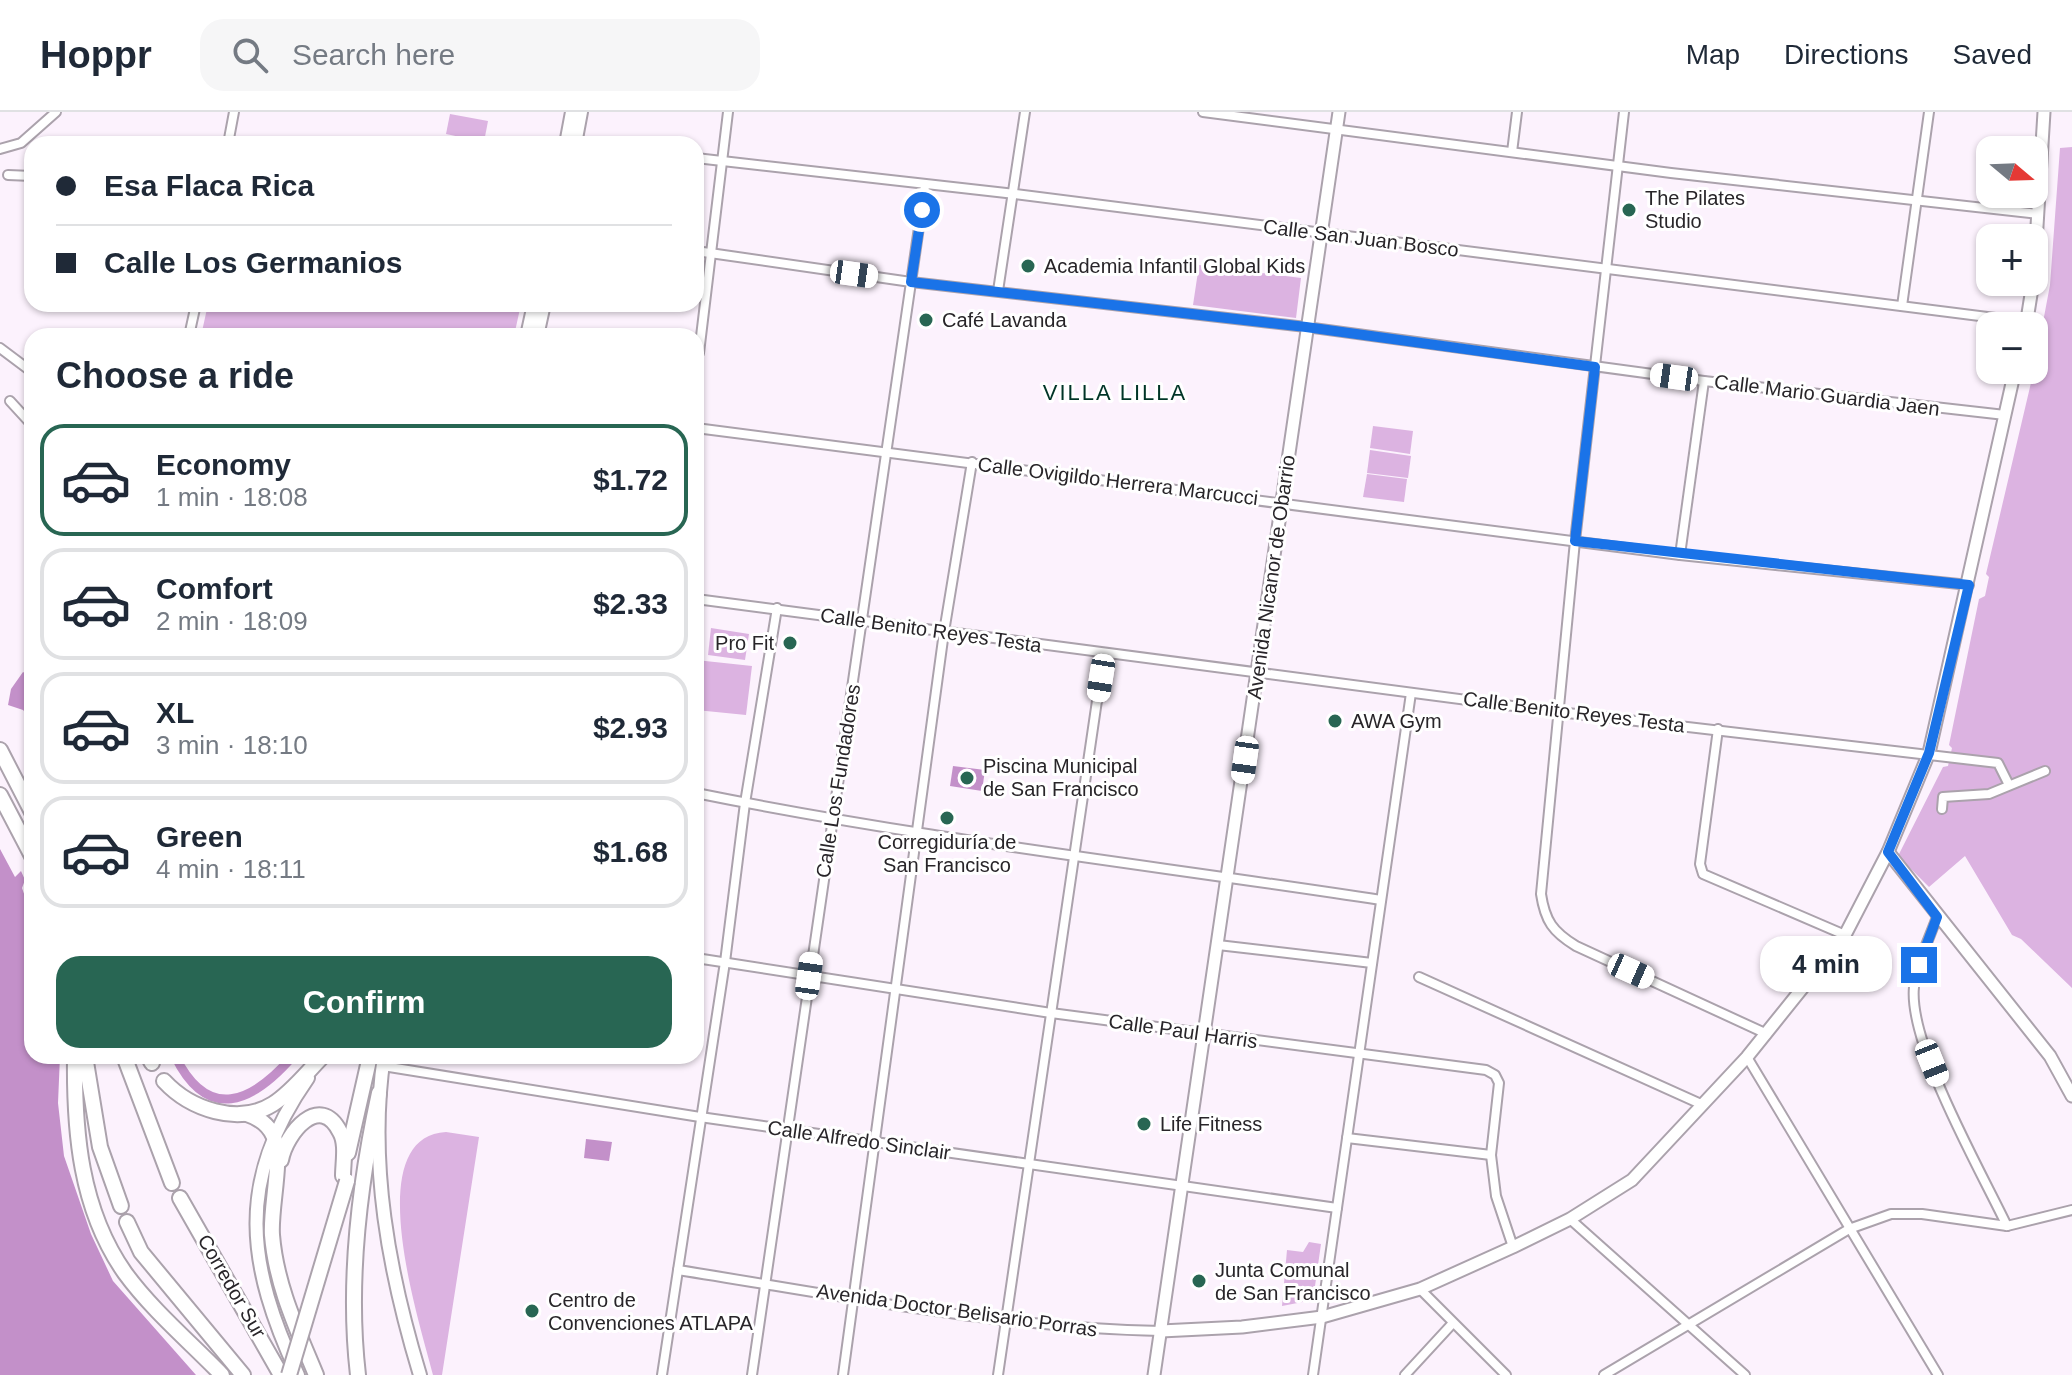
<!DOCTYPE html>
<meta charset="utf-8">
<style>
body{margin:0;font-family:Helvetica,sans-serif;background:#f6f6f7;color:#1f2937;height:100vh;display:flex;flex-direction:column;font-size:30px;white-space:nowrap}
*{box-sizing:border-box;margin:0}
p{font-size:26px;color:#747a83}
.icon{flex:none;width:44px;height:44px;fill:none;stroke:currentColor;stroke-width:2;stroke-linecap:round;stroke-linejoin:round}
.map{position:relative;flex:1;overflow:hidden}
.drawer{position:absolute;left:24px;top:216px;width:680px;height:736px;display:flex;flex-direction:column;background:#fff;border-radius:24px;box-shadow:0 2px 6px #0004}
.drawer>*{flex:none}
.guide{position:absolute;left:24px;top:24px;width:680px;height:176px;border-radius:24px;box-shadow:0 2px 6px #0004;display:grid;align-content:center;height:176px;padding:0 32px;background:#fff}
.needle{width:52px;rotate:109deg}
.tools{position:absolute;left:1976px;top:24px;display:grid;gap:16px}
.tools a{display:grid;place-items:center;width:72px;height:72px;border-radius:16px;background:#fff;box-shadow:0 2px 6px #0004;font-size:40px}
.end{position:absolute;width:36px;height:36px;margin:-18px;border:10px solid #1a73e8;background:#fff;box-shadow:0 0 0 4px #fff}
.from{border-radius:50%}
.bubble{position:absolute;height:56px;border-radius:24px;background:#fff;box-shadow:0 2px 6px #0004;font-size:26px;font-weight:700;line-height:56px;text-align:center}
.car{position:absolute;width:24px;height:48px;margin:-24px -12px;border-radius:10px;box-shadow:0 0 6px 2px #0007;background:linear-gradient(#fff 24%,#345 0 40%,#fff 0 76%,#345 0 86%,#fff 0)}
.guide b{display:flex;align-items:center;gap:28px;height:76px;font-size:30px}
.guide b+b{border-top:2px solid #e0e1e3}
.guide i{width:20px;height:20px;background:#1f2937}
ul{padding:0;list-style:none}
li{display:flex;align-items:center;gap:24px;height:112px;margin:0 16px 12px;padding:0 16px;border:4px solid #e0e1e3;border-radius:24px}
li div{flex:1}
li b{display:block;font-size:30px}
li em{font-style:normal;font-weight:700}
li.on{border-color:#286653}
li>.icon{width:72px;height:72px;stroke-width:1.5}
h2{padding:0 32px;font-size:36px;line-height:96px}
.cta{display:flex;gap:16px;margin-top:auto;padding:16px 32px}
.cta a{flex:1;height:92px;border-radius:24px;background:#286653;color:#fff;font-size:32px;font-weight:700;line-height:92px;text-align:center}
header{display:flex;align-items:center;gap:48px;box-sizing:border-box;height:112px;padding:0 40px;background:#fff;border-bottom:2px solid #e0e1e3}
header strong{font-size:38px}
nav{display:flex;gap:44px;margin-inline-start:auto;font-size:28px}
.search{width:560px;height:72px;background:#f6f6f7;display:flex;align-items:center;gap:20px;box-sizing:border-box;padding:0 28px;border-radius:24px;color:#747a83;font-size:30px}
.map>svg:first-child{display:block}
.green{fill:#dcb3e1}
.water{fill:#c390c9}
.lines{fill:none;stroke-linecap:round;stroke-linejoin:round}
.canal{stroke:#c390c9;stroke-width:9}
.street-casing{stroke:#aba2ac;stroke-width:12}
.secondary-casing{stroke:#aba2ac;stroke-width:15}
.primary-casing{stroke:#aba2ac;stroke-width:16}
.highway-casing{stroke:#aba2ac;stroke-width:18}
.street{stroke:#fff;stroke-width:8}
.secondary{stroke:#fff;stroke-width:11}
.primary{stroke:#fff;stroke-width:12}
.highway{stroke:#fff;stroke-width:14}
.highway-bridge-casing{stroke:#aba2ac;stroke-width:18;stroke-linecap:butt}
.highway-bridge{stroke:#fff;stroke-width:14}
.route{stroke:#1a73e8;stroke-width:10}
.poi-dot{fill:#286653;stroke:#fff;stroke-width:3}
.labels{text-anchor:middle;stroke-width:6;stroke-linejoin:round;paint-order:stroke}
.poi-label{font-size:20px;fill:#282529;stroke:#fff;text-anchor:start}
.street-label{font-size:20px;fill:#282529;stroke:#fff}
.neighbourhood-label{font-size:22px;letter-spacing:2px;fill:#003527;stroke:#fff}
</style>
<header>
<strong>Hoppr</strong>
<div class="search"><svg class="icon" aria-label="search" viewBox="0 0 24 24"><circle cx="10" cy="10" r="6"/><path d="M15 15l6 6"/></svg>Search here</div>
<nav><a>Map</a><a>Directions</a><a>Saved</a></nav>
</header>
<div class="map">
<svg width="2072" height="1263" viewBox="0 0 2072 1263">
<rect width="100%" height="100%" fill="#fcf2fd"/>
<g class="green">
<path d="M450,2L488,9L484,30L446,22Z"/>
<path d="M2072,35V876L2021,827L2012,823L1965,744L1929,775L1898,744L1943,655L1948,654L1952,636L1949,633L1979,487L1985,484L1989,465L1986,462L2034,258L2050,173L2060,36Z"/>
<path d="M1199,153L1301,166L1296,206L1193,193Z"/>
<path d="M208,192H521L514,224H201Z"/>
<path d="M1373,314L1413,319L1410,342L1370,336Z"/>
<path d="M1370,338L1411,344L1408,366L1367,361Z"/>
<path d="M1367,362L1407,367L1404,390L1363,385Z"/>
<path d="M711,516L749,522L745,548L708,543Z"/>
<path d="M696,548L752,554L746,603L696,598Z"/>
<path d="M446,1020L479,1025L442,1263H433C421,1214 358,1025 446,1020Z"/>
<path d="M1309,1130L1321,1132L1313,1188L1282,1194L1287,1138L1303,1140Z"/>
</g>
<g class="water">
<path d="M23,560L32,565V608L23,598L8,593L11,577Z"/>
<path d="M953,654L985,658L982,679L950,674Z"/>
<path d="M0,737L15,765L21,759L25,768L22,776L32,805V944H60L58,991L64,1044L91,1122L113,1169L196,1263H0Z"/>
<path d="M586,1027L612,1030L609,1049L584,1046Z"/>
</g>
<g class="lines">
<path class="canal" d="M175,944C208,1011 252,991 293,944"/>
<defs>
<g id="street">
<path d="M1203,0L1671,61L2039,102"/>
<path d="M1624,0L1575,429L1541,782C1545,809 1553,820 1576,834L1767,922"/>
<path d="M572,28L597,32"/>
<path d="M228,32L234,0"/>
<path d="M0,37L21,31L56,0"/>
<path d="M1512,40L1517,0"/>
<path d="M696,46L1015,82L2027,210"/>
<path d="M8,63L32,64"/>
<path d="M696,139L911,170L1306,215L1704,269L2005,303"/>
<path d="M998,179L1025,0"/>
<path d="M1902,194L1929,0"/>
<path d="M189,224L196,192"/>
<path d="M0,236L32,260"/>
<path d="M699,241L728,0"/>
<path d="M10,289L32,313"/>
<path d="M696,316L1680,443L1969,473"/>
<path d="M1680,443L1704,269"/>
<path d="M696,487L1559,600L1998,651L2009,673"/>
<path d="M1718,617L1700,752L1703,762L1845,823"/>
<path d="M696,681C923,727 1152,753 1381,788"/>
<path d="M1942,697L1943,685L1989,682L2045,659"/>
<path d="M1937,805C1929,827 1917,851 1914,875C1908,932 1981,1059 2007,1114"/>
<path d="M1218,833L1372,851"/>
<path d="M696,846L1051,901L1486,958L1495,963L1499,971L1491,1043L1496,1084L1513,1135"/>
<path d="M1419,865L1703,993"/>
<path d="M1747,945L1938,1263"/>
<path d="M383,954L700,1005L1337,1096"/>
<path d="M1347,1026L1491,1043"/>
<path d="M1570,1107L1745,1263"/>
<path d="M678,1158C837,1183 999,1216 1161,1219"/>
<path d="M1420,1177L1506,1263"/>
<path d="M662,1263L725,850L745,691L777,496"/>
<path d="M752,1263L925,74"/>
<path d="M843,1263L944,520L972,350"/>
<path d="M998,1263L1104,541"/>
<path d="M1313,1263L1411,581"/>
<path d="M1405,1263L1452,1212"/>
<path d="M1604,1263L1849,1117L1891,1102H1922L2007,1114L2072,1098"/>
</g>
<g id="secondary">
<path d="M2034,163L2044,0"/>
<path d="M2026,214L2033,170"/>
<path d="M1888,740L2050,944L2072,984"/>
<path d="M1161,1219L1242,1215L1322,1205L1420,1177L1513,1135L1570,1107L1632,1068L1747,945L1845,823L1888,740L1929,641L2015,258"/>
<path d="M1154,1263L1339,0"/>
</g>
<g id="primary">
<path d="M566,32L572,0"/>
<path d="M575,32L581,0"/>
<path d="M527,224L534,192"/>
<path d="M537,224L544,192"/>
<path d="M384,944C368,1051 389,1161 420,1263"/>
<path d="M298,1263C247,1153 235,1070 308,966"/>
</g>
<g id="highway">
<path d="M0,638L32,700"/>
<path d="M0,683L32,744"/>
<path d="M75,944C74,1019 80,1097 125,1161C152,1198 190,1230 222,1263"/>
<path d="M85,944L100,1035L121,1094"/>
<path d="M124,944L172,1071"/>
<path d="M148,944L152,951"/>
<path d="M164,969C190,997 238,1014 273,992C292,980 307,960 323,944"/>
<path d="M247,1002C259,1006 269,1013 274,1025C283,1048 270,1096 272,1123C276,1173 297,1217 316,1263"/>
<path d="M348,1041L370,944"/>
<path d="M281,1048C286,1021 320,980 340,1020C347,1032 343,1050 343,1064"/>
<path d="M180,1086L281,1263"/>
<path d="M127,1110L141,1140L243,1263"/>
<path d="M358,1263C347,1169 359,1073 379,981"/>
</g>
</defs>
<use href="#street" class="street-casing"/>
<use href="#secondary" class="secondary-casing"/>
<use href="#primary" class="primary-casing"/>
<use href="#highway" class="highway-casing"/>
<use href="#street" class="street"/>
<use href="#secondary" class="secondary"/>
<use href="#primary" class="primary"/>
<use href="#highway" class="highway"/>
<defs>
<path id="highway-bridge" d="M289,1263L347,1069"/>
</defs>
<use href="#highway-bridge" class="highway-bridge-casing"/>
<use href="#highway-bridge" class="highway-bridge"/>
</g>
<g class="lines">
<path class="route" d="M922,98L911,170L1306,215L1595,255L1575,429L1969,473L1929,641L1888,740L1937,805L1919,853"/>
</g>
<g class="poi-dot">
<circle cx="1629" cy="98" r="8"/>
<circle cx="1028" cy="154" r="8"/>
<circle cx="926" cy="208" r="8"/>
<circle cx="790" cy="531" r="8"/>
<circle cx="1335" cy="609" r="8"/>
<circle cx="967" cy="666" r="8"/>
<circle cx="947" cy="706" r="8"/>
<circle cx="1144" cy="1012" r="8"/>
<circle cx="1199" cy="1169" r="8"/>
<circle cx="532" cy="1199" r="8"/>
</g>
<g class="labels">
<g class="poi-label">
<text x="1645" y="93">The Pilates<tspan x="1645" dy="23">Studio</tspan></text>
<text x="1044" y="161">Academia Infantil Global Kids</text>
<text x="942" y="215">Café Lavanda</text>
<text x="774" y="538" text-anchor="end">Pro Fit</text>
<text x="1351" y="616">AWA Gym</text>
<text x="983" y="661">Piscina Municipal<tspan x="983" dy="23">de San Francisco</tspan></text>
<text x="947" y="737" text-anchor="middle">Corregiduría de<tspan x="947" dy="23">San Francisco</tspan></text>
<text x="1160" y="1019">Life Fitness</text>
<text x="1215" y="1165">Junta Comunal<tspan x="1215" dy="23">de San Francisco</tspan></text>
<text x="548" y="1195">Centro de<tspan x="548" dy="23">Convenciones ATLAPA</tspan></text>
</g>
<g class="street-label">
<text transform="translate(1361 126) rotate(7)" y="7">Calle San Juan Bosco</text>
<text transform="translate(1827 283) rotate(7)" y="7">Calle Mario Guardia Jaen</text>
<text transform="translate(1118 369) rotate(7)" y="7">Calle Ovigildo Herrera Marcucci</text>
<text transform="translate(1271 465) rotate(-82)" y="7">Avenida Nicanor de Obarrio</text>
<text transform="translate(931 518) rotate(8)" y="7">Calle Benito Reyes Testa</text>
<text transform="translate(1574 600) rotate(7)" y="7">Calle Benito Reyes Testa</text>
<text transform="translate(838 669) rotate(-81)" y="7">Calle Los Fundadores</text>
<text transform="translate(1183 919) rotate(8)" y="7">Calle Paul Harris</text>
<text transform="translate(859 1028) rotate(8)" y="7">Calle Alfredo Sinclair</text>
<text transform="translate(232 1174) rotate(60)" y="7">Corredor Sur</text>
<text transform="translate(957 1198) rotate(8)" y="7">Avenida Doctor Belisario Porras</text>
</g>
<g class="neighbourhood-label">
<text x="1115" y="288">VILLA LILLA</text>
</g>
</g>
</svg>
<div class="tools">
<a><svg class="needle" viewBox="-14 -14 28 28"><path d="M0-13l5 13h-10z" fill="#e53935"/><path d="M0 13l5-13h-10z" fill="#747a83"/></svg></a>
<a>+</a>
<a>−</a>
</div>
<i class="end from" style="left:922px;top:98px"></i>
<i class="end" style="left:1919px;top:853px"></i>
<div class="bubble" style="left:1760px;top:824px;width:132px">4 min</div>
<i class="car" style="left:854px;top:162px;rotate:98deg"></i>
<i class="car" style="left:1674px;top:265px;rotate:278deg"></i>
<i class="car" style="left:1101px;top:566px;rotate:189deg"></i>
<i class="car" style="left:1245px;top:648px;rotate:188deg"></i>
<i class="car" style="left:1631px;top:859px;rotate:114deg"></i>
<i class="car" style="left:809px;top:864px;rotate:8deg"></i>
<i class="car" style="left:1932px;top:951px;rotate:158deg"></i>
<div class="guide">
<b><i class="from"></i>Esa Flaca Rica</b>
<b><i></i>Calle Los Germanios</b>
</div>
<section class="drawer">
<h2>Choose a ride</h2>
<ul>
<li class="on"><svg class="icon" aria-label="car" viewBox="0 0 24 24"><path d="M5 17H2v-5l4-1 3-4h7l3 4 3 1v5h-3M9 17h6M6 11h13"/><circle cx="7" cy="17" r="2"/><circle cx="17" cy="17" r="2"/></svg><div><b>Economy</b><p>1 min · 18:08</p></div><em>$1.72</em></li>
<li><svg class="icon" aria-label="car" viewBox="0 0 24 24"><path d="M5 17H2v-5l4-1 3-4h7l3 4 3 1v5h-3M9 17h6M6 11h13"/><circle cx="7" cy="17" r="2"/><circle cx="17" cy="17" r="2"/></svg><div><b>Comfort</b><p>2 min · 18:09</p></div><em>$2.33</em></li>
<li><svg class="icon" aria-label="car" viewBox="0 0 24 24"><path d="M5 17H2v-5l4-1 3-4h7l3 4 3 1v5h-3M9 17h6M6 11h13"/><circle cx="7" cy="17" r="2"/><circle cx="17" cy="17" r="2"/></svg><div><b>XL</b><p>3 min · 18:10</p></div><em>$2.93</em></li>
<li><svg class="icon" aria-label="car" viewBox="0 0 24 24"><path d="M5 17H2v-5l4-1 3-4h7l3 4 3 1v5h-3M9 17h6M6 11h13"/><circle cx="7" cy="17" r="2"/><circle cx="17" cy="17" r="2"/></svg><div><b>Green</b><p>4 min · 18:11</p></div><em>$1.68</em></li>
</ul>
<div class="cta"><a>Confirm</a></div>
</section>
</div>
